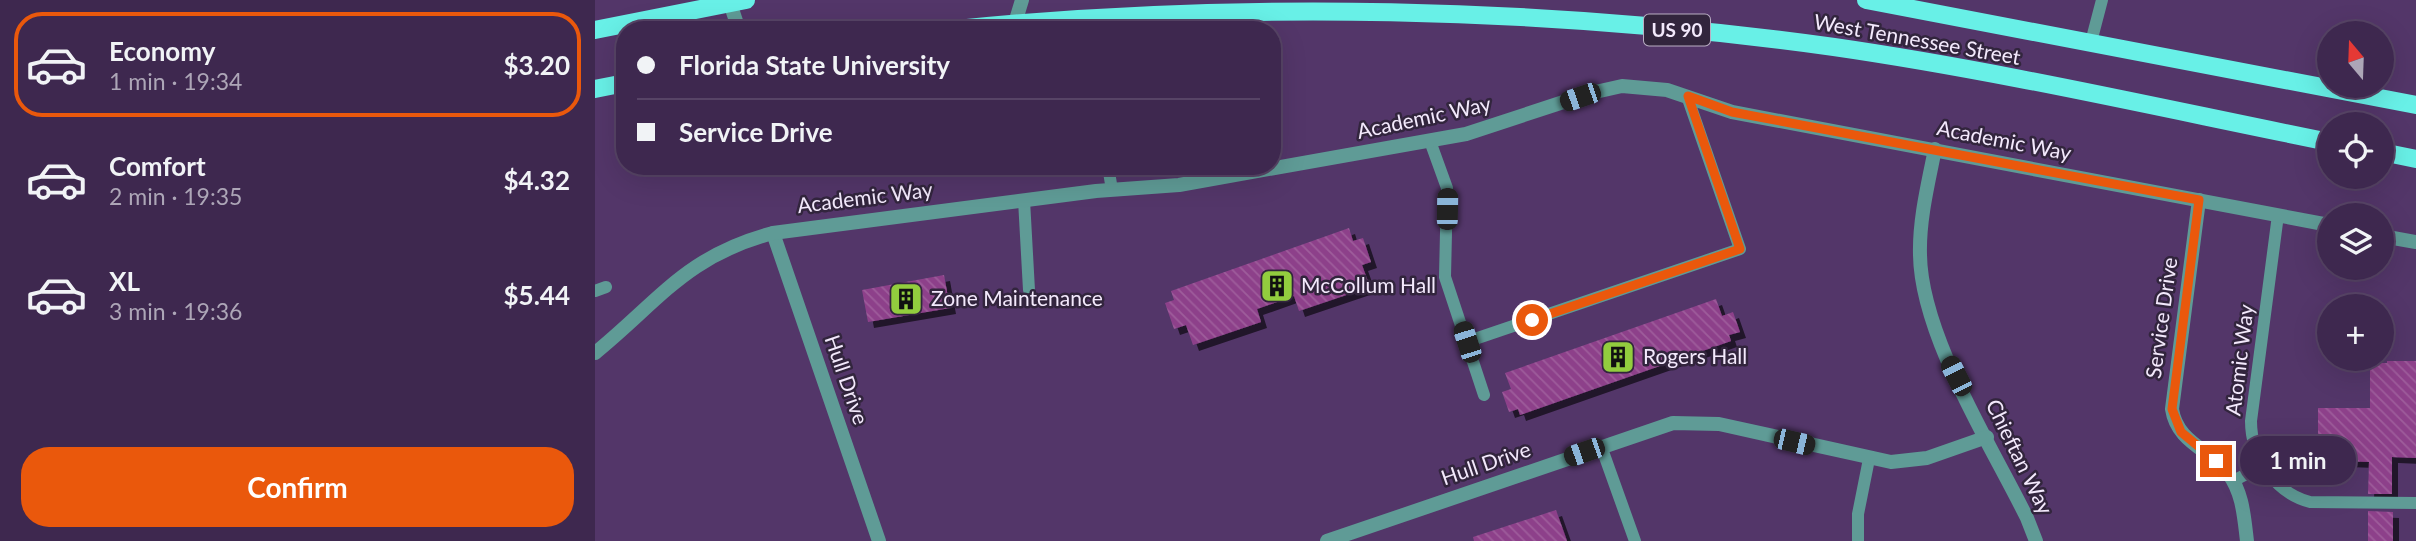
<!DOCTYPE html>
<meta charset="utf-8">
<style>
body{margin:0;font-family:Lato,sans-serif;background:#453056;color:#f1f3f6;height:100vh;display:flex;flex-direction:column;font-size:26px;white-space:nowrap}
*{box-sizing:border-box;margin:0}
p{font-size:23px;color:#ada6b7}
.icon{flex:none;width:38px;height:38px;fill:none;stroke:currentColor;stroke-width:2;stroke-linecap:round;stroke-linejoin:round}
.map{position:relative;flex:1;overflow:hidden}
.details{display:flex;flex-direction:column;background:#3e284f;width:595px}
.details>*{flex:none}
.banner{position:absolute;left:21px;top:21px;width:665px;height:154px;border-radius:28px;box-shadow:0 7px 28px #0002,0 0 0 2px #574466;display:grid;align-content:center;height:154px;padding:0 21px;background:#3e284f}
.needle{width:46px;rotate:341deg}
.fabs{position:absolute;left:1722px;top:21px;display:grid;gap:14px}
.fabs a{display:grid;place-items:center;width:77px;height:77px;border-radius:50%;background:#3e284f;box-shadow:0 7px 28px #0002,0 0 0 2px #574466;font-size:35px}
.end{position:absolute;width:32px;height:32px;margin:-16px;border:9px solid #ea580c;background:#fff;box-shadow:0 0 0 4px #fff}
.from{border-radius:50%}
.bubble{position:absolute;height:49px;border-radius:24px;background:#3e284f;box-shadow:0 7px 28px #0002,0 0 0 2px #574466;font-size:23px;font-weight:700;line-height:49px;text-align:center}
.car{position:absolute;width:21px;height:42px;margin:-21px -10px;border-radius:9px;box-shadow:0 0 5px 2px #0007;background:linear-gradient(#222 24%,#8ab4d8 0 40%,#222 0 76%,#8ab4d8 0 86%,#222 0)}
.banner b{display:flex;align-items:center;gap:24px;height:66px;font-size:26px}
.banner b+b{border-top:2px solid #574466}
.banner i{width:18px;height:18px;background:#f1f3f6}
ul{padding:12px 0 0;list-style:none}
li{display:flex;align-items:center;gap:21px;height:105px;margin:0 14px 10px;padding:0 7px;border:4px solid transparent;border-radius:28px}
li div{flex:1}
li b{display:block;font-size:26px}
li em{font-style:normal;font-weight:700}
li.on{border-color:#ea580c}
li>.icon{width:63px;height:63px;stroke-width:1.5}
.action{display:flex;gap:14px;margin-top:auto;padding:14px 21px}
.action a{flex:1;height:80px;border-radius:28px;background:#ea580c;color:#fff;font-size:28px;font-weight:700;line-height:80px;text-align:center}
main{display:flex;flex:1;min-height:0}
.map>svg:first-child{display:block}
.building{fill:url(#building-back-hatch);filter:url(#shadow)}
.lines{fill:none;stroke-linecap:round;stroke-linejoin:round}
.service{stroke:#5f9b96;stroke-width:12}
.minor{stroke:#5f9b96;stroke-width:14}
.tertiary{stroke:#5f9b96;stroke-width:14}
.primary{stroke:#68f0e7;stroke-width:18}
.route{stroke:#ea580c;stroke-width:9}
.labels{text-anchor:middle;stroke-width:5;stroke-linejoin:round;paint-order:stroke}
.shield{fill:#32253d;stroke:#b9aec3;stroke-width:2}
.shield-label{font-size:19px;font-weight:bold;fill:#f3e9fc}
.street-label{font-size:21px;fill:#f3e9fc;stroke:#32253d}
.poi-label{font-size:21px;fill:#f3e9fc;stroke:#32253d;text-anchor:start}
</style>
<main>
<section class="details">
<ul>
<li class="on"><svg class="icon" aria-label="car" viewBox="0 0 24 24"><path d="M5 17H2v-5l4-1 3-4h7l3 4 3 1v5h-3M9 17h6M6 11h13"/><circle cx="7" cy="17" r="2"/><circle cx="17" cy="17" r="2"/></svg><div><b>Economy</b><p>1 min · 19:34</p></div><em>$3.20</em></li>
<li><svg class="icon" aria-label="car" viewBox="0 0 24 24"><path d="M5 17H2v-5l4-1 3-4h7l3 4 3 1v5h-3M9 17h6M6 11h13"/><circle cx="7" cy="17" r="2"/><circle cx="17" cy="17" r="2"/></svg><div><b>Comfort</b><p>2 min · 19:35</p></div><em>$4.32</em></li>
<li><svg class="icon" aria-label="car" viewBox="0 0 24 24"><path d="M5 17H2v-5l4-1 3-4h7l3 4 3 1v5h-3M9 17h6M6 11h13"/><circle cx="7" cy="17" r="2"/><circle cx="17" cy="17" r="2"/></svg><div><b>XL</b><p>3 min · 19:36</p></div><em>$5.44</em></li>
</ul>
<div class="action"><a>Confirm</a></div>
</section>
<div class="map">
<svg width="1821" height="541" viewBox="0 0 1821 541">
<defs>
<pattern id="building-back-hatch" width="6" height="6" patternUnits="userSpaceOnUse" patternTransform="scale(1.75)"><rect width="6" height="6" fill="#8d418a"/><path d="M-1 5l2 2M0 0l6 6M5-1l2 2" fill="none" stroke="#9e5c9b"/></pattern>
<filter id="shadow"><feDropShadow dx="6" dy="6" stdDeviation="0" flood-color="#0009"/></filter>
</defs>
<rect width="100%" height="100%" fill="#533669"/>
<g class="building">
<path d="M754,228L758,241L768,238L776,262L767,265L775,287L704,311L699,296L662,309L666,322L598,345L591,325L579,329L570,303L579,300L576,291Z"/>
<path d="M349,275L355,308L273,322L267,290Z"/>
<path d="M1121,299L1127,316L1138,312L1145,332L1134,335L1136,341L925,415L923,409L914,412L907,392L916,389L910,373Z"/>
<path d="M1792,361H1821V458L1797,457V494H1773L1774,462L1723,460V408H1775V363H1792Z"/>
<path d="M961,510L972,541H879L878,537Z"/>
<path d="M1773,511L1798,512V541H1773Z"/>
</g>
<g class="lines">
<g class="service">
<path d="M1496,42L1507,0"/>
<path d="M835,141L852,188L850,277L889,395"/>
<path d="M513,166L517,190"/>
<path d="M429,200L434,290"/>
<path d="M1683,215L1656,421C1656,457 1680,493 1715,502L1821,503"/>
<path d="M0,291L11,287"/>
<path d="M871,342L1145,249L1092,96"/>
<path d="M1006,446L1040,541"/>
<path d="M1638,481L1669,465"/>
<path d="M1263,541V514L1274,459"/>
</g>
<g class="minor">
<path d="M134,0L144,30"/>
<path d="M1340,149C1333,184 1324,220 1325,255C1326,335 1396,445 1432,518L1441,541"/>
<path d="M1604,200L1577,409C1582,443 1615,449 1633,473C1648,493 1649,517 1652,541"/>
<path d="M178,233L284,541"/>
<path d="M1787,236L1821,242"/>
<path d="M0,353C65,300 91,256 178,233L501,191L584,185L871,134L996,93L1027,86L1072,90L1137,112L1734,225"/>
<path d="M732,541L1078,423L1124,424L1296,462L1332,458L1392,437"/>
</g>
<path class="tertiary" d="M420,23L427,0"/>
<g class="primary">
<path d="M1271,0L1821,105"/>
<path d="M0,30L151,0"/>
<path d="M352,30C640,0 952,7 1239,47C1405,71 1570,109 1734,142"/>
<path d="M0,89L30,83"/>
<path d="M1787,152L1821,159"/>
</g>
</g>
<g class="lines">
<path class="route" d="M937,320L1145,249L1093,96L1137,112L1604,200L1577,409L1586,432L1621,461"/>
</g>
<defs>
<symbol id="building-square" viewBox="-11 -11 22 22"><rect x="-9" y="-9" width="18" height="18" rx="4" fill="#92cd3e" stroke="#32253d"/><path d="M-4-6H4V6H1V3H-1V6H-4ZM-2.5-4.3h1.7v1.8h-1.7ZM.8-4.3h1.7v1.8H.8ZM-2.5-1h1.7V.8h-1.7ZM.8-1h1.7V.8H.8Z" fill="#111"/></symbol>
</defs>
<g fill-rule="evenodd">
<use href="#building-square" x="663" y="267" width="38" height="38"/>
<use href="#building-square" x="292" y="280" width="38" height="38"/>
<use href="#building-square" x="1004" y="338" width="38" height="38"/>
</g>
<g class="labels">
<rect class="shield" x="1049" y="14.5" width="66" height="31" rx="5"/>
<g class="shield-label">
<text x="1082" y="37">US 90</text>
</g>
<g class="street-label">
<text transform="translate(1322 40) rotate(10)" y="7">West Tennessee Street</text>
<text transform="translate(829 118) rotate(-12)" y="7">Academic Way</text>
<text transform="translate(1409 141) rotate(11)" y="7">Academic Way</text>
<text transform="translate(270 198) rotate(-7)" y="7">Academic Way</text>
<text transform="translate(1567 318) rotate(-82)" y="7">Service Drive</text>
<text transform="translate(1645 360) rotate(-83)" y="7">Atomic Way</text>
<text transform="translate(251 380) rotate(71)" y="7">Hull Drive</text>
<text transform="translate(1424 457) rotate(64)" y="7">Chieftan Way</text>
<text transform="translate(891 464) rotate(-19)" y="7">Hull Drive</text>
</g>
<g class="poi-label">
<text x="706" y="293">McCollum Hall</text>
<text x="336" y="306">Zone Maintenance</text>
<text x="1048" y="364">Rogers Hall</text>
</g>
</g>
</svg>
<div class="fabs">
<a><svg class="needle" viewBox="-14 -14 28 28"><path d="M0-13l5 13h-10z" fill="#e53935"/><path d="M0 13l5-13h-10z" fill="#ada6b7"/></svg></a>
<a><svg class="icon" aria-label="locate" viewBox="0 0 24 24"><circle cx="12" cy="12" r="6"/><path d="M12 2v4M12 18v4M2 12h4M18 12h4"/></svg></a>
<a><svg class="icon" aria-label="layers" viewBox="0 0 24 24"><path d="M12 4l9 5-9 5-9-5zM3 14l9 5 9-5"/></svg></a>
<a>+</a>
</div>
<i class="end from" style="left:937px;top:320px"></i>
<i class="end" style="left:1621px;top:461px"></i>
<div class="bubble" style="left:1645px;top:436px;width:116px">1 min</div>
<i class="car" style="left:985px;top:97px;rotate:251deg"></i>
<i class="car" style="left:852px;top:209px;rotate:1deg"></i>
<i class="car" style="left:872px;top:342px;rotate:342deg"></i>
<i class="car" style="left:1361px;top:376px;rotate:333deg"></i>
<i class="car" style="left:1199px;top:442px;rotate:103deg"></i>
<i class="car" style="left:989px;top:452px;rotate:251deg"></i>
<div class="banner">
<b><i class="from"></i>Florida State University</b>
<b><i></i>Service Drive</b>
</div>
</div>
</main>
